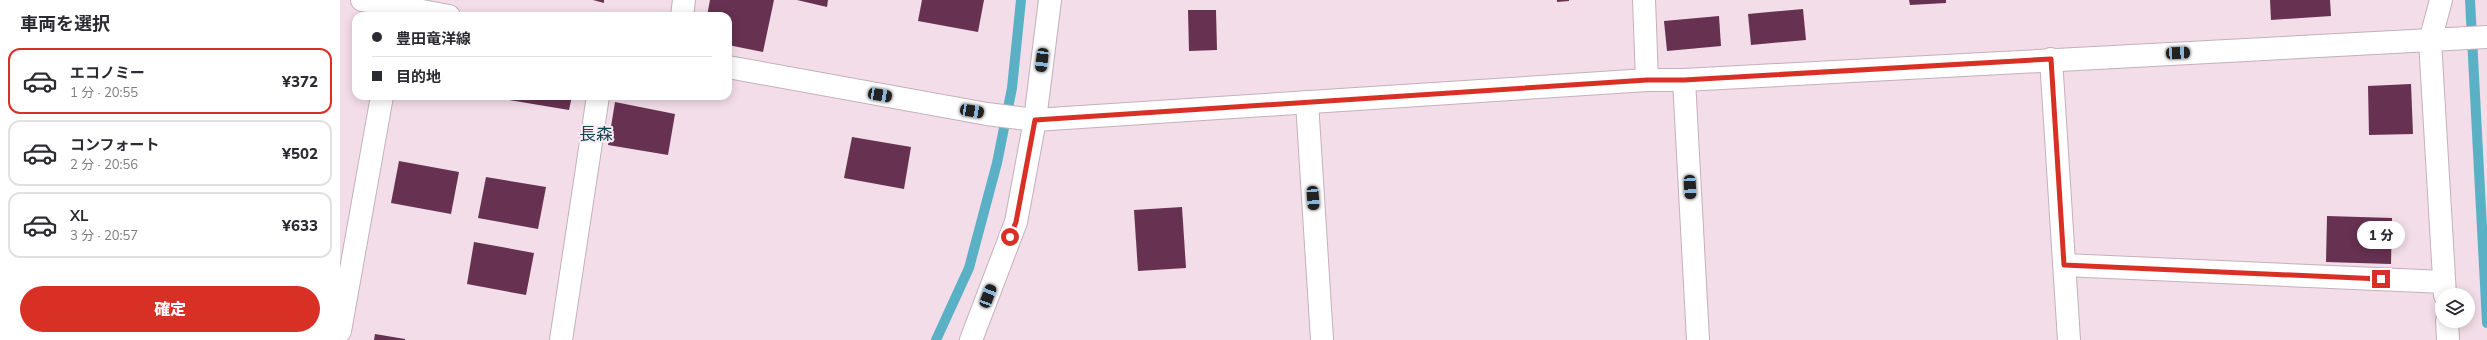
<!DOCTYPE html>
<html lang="ja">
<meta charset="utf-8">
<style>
body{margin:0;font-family:Mulish,"Noto Sans JP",sans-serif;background:#f2f2f3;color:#2b2b33;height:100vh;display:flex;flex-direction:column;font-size:15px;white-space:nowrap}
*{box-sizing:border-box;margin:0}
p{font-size:13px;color:#7c7c81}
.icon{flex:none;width:22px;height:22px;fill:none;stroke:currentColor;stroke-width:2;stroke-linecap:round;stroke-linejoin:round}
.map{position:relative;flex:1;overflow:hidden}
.details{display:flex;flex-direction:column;background:#fff;width:340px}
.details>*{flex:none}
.banner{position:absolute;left:12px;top:12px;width:380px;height:88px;border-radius:12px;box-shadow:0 2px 10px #0003;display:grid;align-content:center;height:88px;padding:0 20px;background:#fff}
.buttons{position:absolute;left:2095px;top:288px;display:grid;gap:8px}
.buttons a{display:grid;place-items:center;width:40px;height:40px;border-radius:50%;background:#fff;box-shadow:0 2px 10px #0003;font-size:20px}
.end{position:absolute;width:18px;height:18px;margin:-9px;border:5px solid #d93025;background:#fff;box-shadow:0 0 0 2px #fff}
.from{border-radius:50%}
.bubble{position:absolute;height:28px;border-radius:14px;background:#fff;box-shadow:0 2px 10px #0003;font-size:13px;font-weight:800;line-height:28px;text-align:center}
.car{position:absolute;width:12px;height:24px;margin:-12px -6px;border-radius:5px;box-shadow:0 0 3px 1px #0007;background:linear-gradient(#222 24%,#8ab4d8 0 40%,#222 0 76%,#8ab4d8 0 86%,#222 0)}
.banner b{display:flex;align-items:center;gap:14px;height:38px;font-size:15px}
.banner b+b{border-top:1px solid #e1e1e2}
.banner i{width:10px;height:10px;background:#2b2b33}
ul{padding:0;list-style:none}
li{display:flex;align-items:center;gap:12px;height:66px;margin:0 8px 6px;padding:0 12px;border:2px solid #e1e1e2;border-radius:12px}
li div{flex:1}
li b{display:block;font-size:15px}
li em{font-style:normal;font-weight:800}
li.selected{border-color:#d93025}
li>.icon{width:36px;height:36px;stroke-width:1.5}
h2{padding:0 20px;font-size:18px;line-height:48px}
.primary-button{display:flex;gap:8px;margin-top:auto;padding:8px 20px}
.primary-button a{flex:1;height:46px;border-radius:24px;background:#d93025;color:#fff;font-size:16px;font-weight:800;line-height:46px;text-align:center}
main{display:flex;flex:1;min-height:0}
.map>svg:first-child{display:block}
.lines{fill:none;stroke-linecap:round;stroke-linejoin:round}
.stream{stroke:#5ab1c6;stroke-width:10}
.building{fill:#673151}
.street-casing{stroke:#c4b0ba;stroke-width:24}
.secondary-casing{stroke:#c4b0ba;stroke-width:24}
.street{stroke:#fff;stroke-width:22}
.secondary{stroke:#fff;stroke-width:22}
.route{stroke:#d93025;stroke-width:5}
.labels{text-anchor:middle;stroke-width:4;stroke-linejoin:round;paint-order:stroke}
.quarter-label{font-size:17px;fill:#0f4855;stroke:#fdecf4}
</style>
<main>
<section class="details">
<h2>車両を選択</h2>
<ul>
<li class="selected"><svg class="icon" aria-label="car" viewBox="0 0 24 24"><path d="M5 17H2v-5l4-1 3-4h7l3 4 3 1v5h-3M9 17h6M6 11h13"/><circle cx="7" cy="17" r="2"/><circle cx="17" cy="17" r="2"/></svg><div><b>エコノミー</b><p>1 分 · 20:55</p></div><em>¥372</em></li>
<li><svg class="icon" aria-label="car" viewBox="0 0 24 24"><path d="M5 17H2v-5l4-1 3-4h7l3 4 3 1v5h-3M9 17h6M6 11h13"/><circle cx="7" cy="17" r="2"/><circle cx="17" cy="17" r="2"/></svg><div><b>コンフォート</b><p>2 分 · 20:56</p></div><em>¥502</em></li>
<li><svg class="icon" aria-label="car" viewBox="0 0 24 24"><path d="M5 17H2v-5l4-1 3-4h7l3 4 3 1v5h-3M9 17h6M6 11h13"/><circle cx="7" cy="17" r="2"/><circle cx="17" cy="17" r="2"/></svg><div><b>XL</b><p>3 分 · 20:57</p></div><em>¥633</em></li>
</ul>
<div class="primary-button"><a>確定</a></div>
</section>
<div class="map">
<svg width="2147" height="340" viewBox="0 0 2147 340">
<rect width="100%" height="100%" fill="#f2dde8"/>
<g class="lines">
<g class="stream">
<path d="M2130,0L2147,323"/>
<path d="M596,340L629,268L657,163L672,88L681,0"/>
</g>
</g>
<g class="building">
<path d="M253,0H264V3Z"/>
<path d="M370,0H434L423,52L388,45V16H367Z"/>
<path d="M457,0H488L487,7Z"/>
<path d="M582,0H644L638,32L578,21Z"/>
<path d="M1217,0H1229V1L1217,2Z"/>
<path d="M1569,0H1606V3L1570,5Z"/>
<path d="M1930,0H1990L1991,16L1931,20Z"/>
<path d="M1463,9L1466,40L1411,45L1408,14Z"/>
<path d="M848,10H876L877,50L849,51Z"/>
<path d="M1379,16L1381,46L1327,51L1324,21Z"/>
<path d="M2071,84L2073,134L2029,135L2028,86Z"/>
<path d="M170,96H232L229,110L169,100Z"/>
<path d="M275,102L335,114L328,155L268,145Z"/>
<path d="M512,137L571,147L564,189L504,178Z"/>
<path d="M59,161L119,172L111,214L51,203Z"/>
<path d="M146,177L206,187L198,229L138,218Z"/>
<path d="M842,207L846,268L798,271L794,210Z"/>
<path d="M1987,216L2052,218L2051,264L1986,262Z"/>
<path d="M134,242L194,253L186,295L127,284Z"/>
<path d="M35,334L65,339V340H34Z"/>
</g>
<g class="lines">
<defs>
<g id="street">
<path d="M1304,0L1307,80"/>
<path d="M342,16L344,0"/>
<path d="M2090,41L2105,295"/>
<path d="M1711,59L1729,340"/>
<path d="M1344,80L1358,340"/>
<path d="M967,102L982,340"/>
<path d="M1724,265L2104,282"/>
<path d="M2107,321L2108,340"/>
<path d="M221,340L258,96"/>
</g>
<g id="secondary">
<path d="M22,0L109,16"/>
<path d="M2090,41L2101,0"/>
<path d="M388,67L647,114L695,120L1307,80H1344L2147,37"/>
<path d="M0,331L42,96"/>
<path d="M631,340L676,222L695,120L710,0"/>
</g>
</defs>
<use href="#street" class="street-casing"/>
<use href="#secondary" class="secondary-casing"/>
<use href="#street" class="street"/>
<use href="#secondary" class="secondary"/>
</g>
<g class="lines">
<path class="route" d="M670,237L676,222L695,120L1307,80H1344L1711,59L1724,265L2041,279"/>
</g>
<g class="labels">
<g class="quarter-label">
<text x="256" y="140">長森</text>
</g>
</g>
</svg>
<div class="buttons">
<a><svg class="icon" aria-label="layers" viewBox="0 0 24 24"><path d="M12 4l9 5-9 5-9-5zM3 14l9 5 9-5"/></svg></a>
</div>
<i class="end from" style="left:670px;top:237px"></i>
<i class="end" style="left:2041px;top:279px"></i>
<div class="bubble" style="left:2017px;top:221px;width:48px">1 分</div>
<i class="car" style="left:1838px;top:53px;rotate:87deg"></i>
<i class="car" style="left:702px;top:60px;rotate:187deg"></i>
<i class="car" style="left:540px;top:95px;rotate:100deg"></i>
<i class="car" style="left:632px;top:111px;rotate:100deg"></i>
<i class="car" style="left:1350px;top:187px;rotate:177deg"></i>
<i class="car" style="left:973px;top:198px;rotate:176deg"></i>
<i class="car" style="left:648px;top:296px;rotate:21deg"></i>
<div class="banner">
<b><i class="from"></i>豊田竜洋線</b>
<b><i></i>目的地</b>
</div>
</div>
</main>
